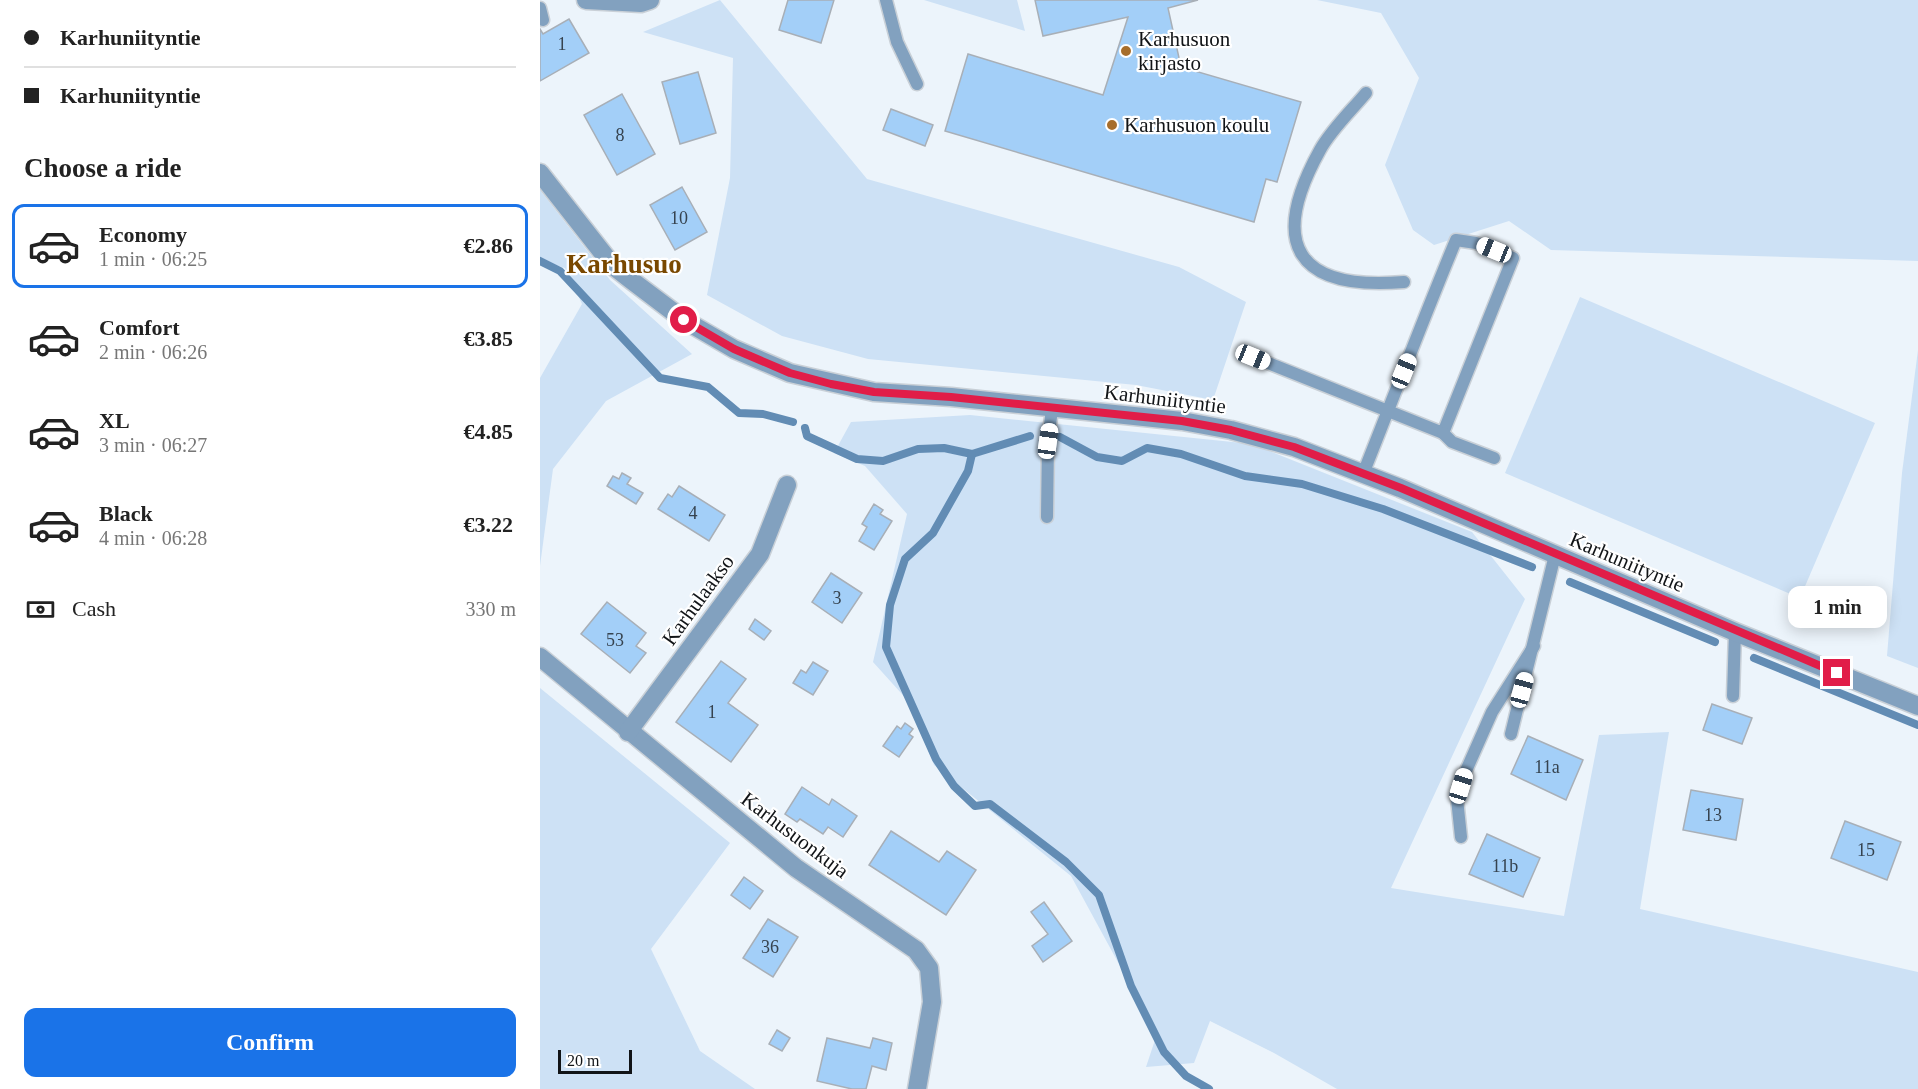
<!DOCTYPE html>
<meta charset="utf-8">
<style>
body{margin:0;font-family:"Times New Roman",serif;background:#f2f2f2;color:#222;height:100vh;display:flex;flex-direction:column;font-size:22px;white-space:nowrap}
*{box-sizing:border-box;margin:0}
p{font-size:20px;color:#767676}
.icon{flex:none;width:33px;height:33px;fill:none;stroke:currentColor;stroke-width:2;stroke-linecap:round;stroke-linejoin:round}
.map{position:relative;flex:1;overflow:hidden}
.details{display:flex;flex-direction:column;background:#fff;width:540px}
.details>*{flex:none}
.top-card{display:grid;align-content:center;height:132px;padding:0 24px;background:#fff}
.scale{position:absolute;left:18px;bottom:15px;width:74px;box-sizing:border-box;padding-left:6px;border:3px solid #111417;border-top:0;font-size:16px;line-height:21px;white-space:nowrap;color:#111417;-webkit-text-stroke:4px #fff;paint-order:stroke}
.end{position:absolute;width:27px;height:27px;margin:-14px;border:8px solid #e11d48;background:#fff;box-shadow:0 0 0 3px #fff}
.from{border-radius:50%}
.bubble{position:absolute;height:42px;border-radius:12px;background:#fff;box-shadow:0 3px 15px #0003;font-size:20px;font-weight:600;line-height:42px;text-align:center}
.car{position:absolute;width:18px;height:36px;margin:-18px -9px;border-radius:8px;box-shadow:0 0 4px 2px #0007;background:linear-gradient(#fff 24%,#345 0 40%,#fff 0 76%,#345 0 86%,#fff 0)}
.top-card b{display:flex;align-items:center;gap:21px;height:57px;font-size:22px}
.top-card b+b{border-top:2px solid #e0e0e0}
.top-card i{width:15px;height:15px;background:#222}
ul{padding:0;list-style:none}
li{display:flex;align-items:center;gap:18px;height:84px;margin:0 12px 9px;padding:0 12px;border:3px solid transparent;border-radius:12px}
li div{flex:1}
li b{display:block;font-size:22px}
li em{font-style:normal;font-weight:600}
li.active{border-color:#1a73e8}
li>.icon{width:54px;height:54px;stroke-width:1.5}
h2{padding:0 24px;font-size:27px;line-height:72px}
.pay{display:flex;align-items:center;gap:15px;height:66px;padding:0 24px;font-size:22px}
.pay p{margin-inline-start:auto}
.action{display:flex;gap:12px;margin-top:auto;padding:12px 24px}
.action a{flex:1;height:69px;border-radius:12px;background:#1a73e8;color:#fff;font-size:24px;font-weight:600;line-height:69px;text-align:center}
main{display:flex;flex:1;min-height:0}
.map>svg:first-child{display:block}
.green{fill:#cde1f5}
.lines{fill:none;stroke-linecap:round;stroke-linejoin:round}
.stream{stroke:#628cb4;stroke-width:8}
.building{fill:#a3cff8;stroke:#a8afb7;stroke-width:1.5}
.lane-casing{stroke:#c9d0d7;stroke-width:15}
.street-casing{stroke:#c9d0d7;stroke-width:21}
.lane{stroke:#82a1bf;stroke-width:12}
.street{stroke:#82a1bf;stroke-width:18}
.route{stroke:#e11d48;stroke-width:8}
.poi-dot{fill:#a76e2c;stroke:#fff;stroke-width:2}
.labels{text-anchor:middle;stroke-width:4.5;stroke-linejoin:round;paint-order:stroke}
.number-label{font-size:18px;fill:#36434f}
.poi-label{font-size:21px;fill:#111417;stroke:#fff;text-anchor:start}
.street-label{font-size:21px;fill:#111417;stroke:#fff}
.district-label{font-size:27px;font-weight:bold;fill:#794800;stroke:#fff}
</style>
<main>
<section class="details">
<div class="top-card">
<b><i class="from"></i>Karhuniityntie</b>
<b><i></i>Karhuniityntie</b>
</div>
<h2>Choose a ride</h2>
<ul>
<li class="active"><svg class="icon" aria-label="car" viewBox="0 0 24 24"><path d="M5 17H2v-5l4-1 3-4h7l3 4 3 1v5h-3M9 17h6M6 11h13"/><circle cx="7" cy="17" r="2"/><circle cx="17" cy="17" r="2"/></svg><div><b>Economy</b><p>1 min · 06:25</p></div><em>€2.86</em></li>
<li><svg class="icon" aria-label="car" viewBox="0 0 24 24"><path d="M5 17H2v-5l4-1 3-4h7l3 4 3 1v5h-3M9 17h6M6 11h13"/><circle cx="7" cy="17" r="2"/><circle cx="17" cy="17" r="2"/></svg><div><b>Comfort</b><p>2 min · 06:26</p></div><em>€3.85</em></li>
<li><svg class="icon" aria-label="car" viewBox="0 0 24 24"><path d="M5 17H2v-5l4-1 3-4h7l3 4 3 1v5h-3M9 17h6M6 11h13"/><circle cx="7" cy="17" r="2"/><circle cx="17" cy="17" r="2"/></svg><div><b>XL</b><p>3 min · 06:27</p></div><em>€4.85</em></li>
<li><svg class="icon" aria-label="car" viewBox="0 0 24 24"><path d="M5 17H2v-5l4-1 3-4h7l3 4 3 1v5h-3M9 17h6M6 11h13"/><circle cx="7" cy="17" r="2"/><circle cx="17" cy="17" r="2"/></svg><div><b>Black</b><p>4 min · 06:28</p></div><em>€3.22</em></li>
</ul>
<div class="pay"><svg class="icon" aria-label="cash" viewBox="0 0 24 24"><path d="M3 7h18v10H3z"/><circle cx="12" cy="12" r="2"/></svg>Cash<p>330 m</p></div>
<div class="action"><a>Confirm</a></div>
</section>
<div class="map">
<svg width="1378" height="1089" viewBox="0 0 1378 1089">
<rect width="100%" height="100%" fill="#ecf4fb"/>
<g class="green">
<path d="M180,0L327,179L639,267L706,302L673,400L596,385L328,359L242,336L167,295L190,178L193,58L103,32Z"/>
<path d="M383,0H477L485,31L384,0Z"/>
<path d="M777,0H1378V261L1011,250L969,221L894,245L873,230L845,165L879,78L841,13Z"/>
<path d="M0,190L70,280L152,354L66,401L13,469L0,566V378L42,304L25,268L0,260Z"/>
<path d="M1040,297L1335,423L1260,598L965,473Z"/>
<path d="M1378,350V668L1347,656L1362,473Z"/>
<path d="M430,415L712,444L932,532L985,599L851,888L1024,916L1059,735L1129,732L1100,909L1378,972V1089H797L734,1053L670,1021L654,1063L606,1067L617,1034L531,876L394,765L370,703L333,662L367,514L325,466L294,453L311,422Z"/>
<path d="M0,688L190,843L111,949L160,1051L215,1089H0Z"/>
</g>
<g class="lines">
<g class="stream">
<path d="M0,261L20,271L120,378L168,387L199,413L223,414L253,422"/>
<path d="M265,428L267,436L317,459L343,461L378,449L404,448L432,454L490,436"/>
<path d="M520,437L557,457L582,461L607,448L641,454L705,476L762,484L843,509L992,567"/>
<path d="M432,454L428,471L393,533L365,559L350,605L346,647L396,759L414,786L435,806L450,804L526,862L559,895L591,986L624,1052L646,1076L669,1089"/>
<path d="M1030,582L1175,642"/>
<path d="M1214,658L1378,725"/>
</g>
</g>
<g class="building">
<path d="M248,0H294L281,43L239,30Z"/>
<path d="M495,0H658L628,8L641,67L761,102L737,182L726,179L714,222L405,131L428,54L563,95L588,17L503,36Z"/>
<path d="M29,19L49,53L0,81V29L3,34Z"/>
<path d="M158,72L176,133L140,144L122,82Z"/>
<path d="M82,94L115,154L77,175L44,115Z"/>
<path d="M351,109L393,125L385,146L343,130Z"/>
<path d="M142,187L167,232L135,250L110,205Z"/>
<path d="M82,473L91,478L87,484L103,493L96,504L67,486L73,476L79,479Z"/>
<path d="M139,486L185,515L169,541L118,509L128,494L132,497Z"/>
<path d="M334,504L343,510L340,514L352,521L334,550L319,541L327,527L322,524Z"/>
<path d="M291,573L322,593L302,623L272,602Z"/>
<path d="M67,602L106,633L96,646L106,653L90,673L41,634Z"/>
<path d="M215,619L231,631L224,640L209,629Z"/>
<path d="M181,661L206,679L188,703L218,725L191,762L136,722Z"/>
<path d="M273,662L288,671L273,695L253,683L261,670L266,673Z"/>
<path d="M1172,704L1212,718L1202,744L1163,730Z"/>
<path d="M365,723L373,729L369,734L373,737L359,757L343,746L357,726L361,729Z"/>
<path d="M988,736L1043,760L1026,800L971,774Z"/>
<path d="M262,787L289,805L292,799L317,816L303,837L288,827L283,834L260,819L257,822L245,814Z"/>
<path d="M1151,790L1203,799L1196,840L1143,830Z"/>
<path d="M1305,821L1361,842L1347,880L1291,858Z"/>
<path d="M351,831L399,862L407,851L436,870L406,915L329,865Z"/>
<path d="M947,834L1000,858L983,897L929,874Z"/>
<path d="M204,877L223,891L210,909L191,895Z"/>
<path d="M504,902L532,941L503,962L492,946L508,934L491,912Z"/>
<path d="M228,919L258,937L233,977L203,958Z"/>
<path d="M237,1030L250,1038L242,1051L229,1044Z"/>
<path d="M287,1038L330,1048L333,1038L352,1043L346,1070L332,1066L326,1089H312L277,1081Z"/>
</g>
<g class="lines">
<defs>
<g id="lane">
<path d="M346,0L357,42L377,84"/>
<path d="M0,8L3,20"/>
<path d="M826,93C811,111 791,130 780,150C728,244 756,291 864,282"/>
<path d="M713,357C776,382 839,407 903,433L973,258L936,243L916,240C884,317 854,396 823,474"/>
<path d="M903,433L912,442L954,458"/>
<path d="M507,517L508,441L512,409"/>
<path d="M1193,696L1195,632"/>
<path d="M971,734L1015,555"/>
<path d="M921,837L917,799L925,773L952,712L994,646"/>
</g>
<g id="street">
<path d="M46,0L101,3L110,0"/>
<path d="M0,173L73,266L91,280L144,320L194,349L250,373L334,392L411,397L642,421L691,430L754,447L860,488L1195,632L1378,706"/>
<path d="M0,657L256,868L376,950L389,968L392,1002L377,1089"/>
<path d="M88,732L220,554L247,485"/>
</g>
</defs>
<use href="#lane" class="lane-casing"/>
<use href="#street" class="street-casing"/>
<use href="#lane" class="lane"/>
<use href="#street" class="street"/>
</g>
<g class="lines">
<path class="route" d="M144,320L194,349L250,373L291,384L334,392L411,397L642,421L691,430L754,447L861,488L1297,673"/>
</g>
<g class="poi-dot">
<circle cx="586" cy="51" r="6"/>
<circle cx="572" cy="125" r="6"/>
</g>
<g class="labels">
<g class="number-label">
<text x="22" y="50">1</text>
<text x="80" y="141">8</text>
<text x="139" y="224">10</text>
<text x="153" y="519">4</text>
<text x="297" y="604">3</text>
<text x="75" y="646">53</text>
<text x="172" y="718">1</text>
<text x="1007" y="773">11a</text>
<text x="1173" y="821">13</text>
<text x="1326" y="856">15</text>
<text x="965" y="872">11b</text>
<text x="230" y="953">36</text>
</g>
<g class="poi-label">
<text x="598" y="46">Karhusuon<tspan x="598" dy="24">kirjasto</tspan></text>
<text x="584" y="132">Karhusuon koulu</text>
</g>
<g class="street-label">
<text transform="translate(625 399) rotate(7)" y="7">Karhuniityntie</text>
<text transform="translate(1087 562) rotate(23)" y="7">Karhuniityntie</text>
<text transform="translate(158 600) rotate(-54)" y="7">Karhulaakso</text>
<text transform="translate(255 835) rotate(37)" y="7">Karhusuonkuja</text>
</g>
<g class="district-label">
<text x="84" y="273">Karhusuo</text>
</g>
</g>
</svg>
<div class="scale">20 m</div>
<i class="end from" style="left:144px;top:320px"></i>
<i class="end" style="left:1297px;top:673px"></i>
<div class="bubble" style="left:1248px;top:586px;width:99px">1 min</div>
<i class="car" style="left:954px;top:250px;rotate:292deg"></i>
<i class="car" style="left:713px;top:357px;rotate:112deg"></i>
<i class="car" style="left:864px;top:371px;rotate:22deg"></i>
<i class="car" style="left:508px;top:441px;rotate:8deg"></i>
<i class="car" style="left:982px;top:690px;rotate:15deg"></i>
<i class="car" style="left:921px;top:786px;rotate:17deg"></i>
</div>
</main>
